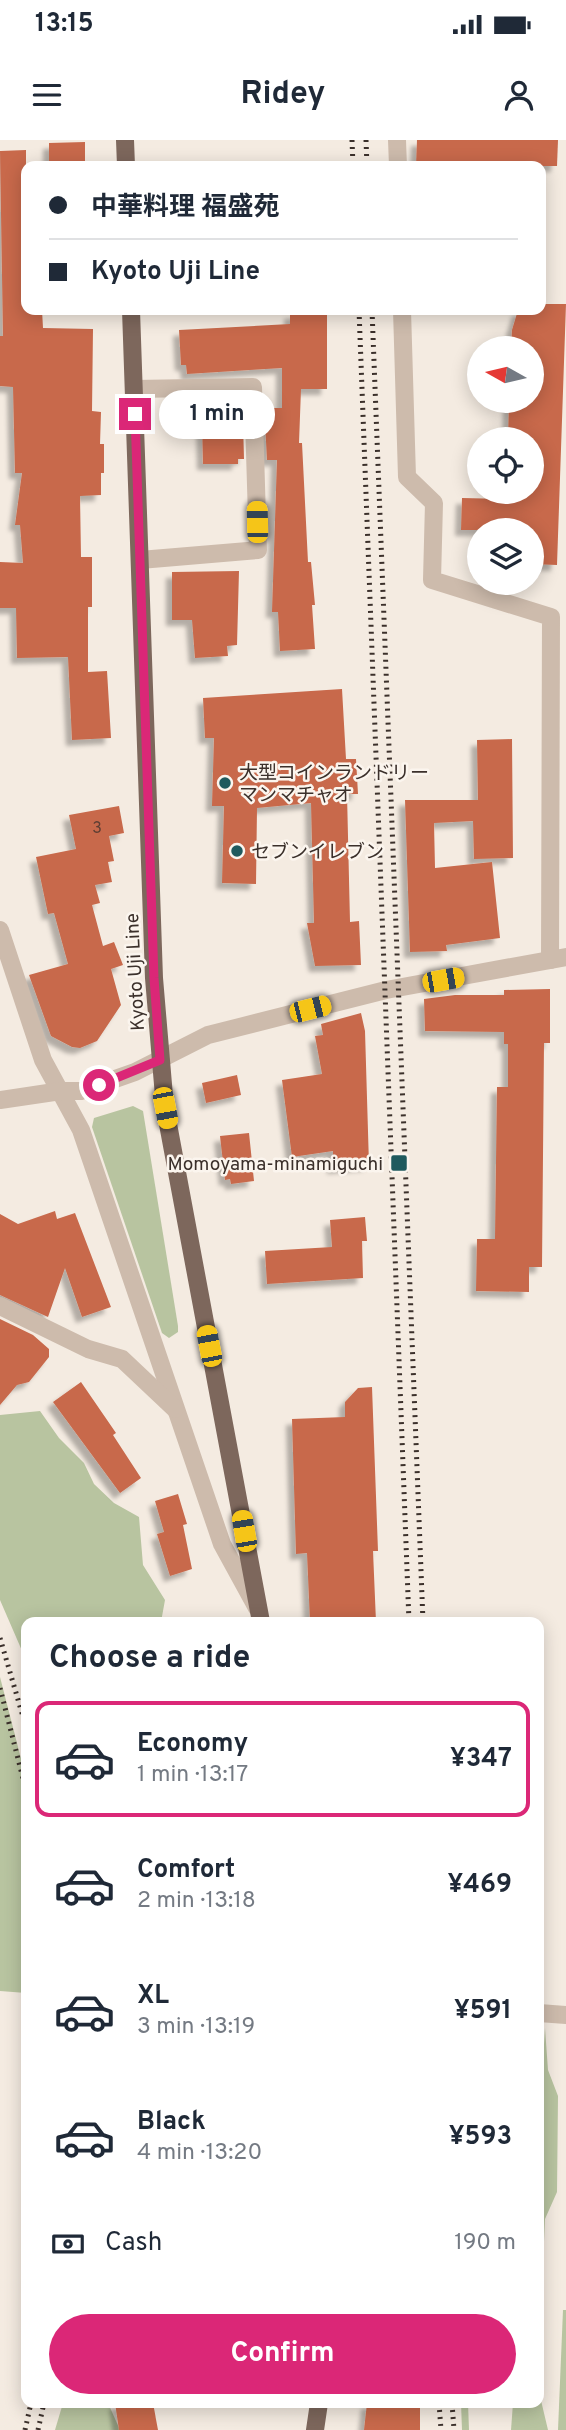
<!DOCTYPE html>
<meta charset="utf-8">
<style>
body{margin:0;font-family:Overpass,"Noto Sans JP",sans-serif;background:#f2f2f3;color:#1f2937;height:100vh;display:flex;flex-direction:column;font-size:26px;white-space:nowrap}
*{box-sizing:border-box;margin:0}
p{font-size:23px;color:#747a83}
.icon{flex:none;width:38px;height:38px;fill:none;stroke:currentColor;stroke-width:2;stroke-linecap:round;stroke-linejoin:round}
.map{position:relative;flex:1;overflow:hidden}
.side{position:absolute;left:21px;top:1477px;width:523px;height:791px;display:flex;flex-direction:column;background:#fff;border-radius:14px;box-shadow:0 4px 18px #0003}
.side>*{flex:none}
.guide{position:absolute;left:21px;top:21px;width:525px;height:154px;border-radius:14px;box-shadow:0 4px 18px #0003;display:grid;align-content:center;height:154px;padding:0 28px;background:#fff}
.needle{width:46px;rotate:278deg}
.fabs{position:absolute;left:467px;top:196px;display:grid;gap:14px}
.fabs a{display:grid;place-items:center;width:77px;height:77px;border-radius:50%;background:#fff;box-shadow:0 4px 18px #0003;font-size:35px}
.end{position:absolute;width:32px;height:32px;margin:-16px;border:9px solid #db2777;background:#fff;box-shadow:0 0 0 4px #fff}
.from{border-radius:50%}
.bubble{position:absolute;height:49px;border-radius:24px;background:#fff;box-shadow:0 4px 18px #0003;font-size:23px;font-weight:700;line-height:49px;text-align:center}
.car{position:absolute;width:21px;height:42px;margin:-21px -10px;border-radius:9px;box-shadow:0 0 5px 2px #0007;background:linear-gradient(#f5c518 24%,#345 0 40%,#f5c518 0 76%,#345 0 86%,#f5c518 0)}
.guide b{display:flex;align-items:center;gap:24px;height:66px;font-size:26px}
.guide b+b{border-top:2px solid #e0e1e3}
.guide i{width:18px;height:18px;background:#1f2937}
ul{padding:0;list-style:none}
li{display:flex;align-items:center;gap:21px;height:116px;margin:0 14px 10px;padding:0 14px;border:4px solid transparent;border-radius:14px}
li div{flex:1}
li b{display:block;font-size:26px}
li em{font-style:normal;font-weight:700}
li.selected{border-color:#db2777}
li>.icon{width:63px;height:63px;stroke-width:1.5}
h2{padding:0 28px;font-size:32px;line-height:84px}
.pay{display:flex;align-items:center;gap:18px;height:77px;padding:0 28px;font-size:26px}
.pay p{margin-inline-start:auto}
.primary-button{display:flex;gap:14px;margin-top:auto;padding:14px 28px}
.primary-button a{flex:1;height:80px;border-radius:42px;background:#db2777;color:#fff;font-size:28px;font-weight:700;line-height:80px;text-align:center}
.status{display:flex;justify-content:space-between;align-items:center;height:49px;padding:0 35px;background:#fff;direction:ltr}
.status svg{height:19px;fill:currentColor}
header{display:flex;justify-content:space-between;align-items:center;height:91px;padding:0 28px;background:#fff;font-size:32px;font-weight:700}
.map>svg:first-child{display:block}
.green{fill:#b8c4a0}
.building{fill:#c8694b;filter:url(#shadow)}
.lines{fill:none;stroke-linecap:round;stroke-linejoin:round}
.minor{stroke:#cdbbac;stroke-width:18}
.major{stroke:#7d675c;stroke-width:18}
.rail{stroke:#3b302b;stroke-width:5;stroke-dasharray:2 5;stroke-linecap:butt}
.route{stroke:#db2777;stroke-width:9}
.poi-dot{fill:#1f5a5e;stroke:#fbf5ee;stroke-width:2.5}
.labels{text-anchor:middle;stroke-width:5;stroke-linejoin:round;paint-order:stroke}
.number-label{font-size:16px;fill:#5e3e33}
.poi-label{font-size:19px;fill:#3b302b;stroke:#fbf5ee;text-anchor:start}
.street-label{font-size:19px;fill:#3b302b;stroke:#fbf5ee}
</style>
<div class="status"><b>13:15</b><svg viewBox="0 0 49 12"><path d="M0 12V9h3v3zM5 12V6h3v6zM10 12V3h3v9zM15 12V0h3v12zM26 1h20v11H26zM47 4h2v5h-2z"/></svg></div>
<header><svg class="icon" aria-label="menu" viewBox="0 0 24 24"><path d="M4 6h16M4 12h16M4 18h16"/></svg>Ridey<svg class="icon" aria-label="person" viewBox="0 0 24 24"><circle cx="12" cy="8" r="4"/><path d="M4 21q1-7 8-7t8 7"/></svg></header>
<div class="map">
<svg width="566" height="2290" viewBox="0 0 566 2290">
<defs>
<filter id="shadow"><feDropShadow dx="-6" dy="6" stdDeviation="2" flood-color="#0004"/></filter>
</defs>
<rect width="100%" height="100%" fill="#f4ebe1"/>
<g class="green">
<path d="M133,966L143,971L178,1186V1192L169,1198L162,1193L92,987L94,978Z"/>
<path d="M40,1271L59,1298L84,1323L94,1344L114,1363L139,1377L143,1425L165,1460L161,1482H26V1520L0,1460V1275Z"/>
<path d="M0,1537L26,1638V1853L0,1851Z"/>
<path d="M545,1888L548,1930L558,1956L557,2052L545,2079L539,2216V1985Z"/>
<path d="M563,2170H566V2290H558Z"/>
<path d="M539,2252L548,2290H511L513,2263H539Z"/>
<path d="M63,2263H108L120,2290H55Z"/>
<path d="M461,2263H468L469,2290H462Z"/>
</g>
<g class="building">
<path d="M417,0H558L557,26H416Z"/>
<path d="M85,2V26H49V3Z"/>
<path d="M26,10V170H42L43,188L93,189L92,271L101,272L100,304H104V333H101V355L80,356L81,417H92V467H88V532L107,531L111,598L72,600L68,517L17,518L16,468H0V422L23,423L20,385H15L22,333H15L13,247L0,246V196H3L0,11Z"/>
<path d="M541,164H566L557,425L532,424V390H461L462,358L506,359V352H532V299H508L509,261H532V208H511L512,190L518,170H541Z"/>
<path d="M327,172V249H301L299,303H302L308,422H311L315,465H312L315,509L280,511L278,472H272L277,320H267L265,282H272L273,268H282V228L187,234L186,225H181L179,190L290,184V173Z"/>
<path d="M243,282L244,319H238V324H203L202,283Z"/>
<path d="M239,431L237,505L227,506L228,516L195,518L192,480H172V432Z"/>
<path d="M342,549L346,619H356L358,654H347L350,782L359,781L361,825L315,826L307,783H314L311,663L257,668L256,744L222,743L224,666H212L214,598H205L203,558Z"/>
<path d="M512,599L513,718L474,719L473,681L434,683L435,728L492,722L500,798L446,805L447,811L410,812L405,660H478L477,600Z"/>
<path d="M119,666L124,693L109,696L114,721L108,722L112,742L95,745L100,763L92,765L103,806L114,802L123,825L111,829L121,865L97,901L80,908L72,907L51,896L29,835L68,824L54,773L48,774L36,717L76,709L69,675Z"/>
<path d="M550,849V903H544L542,1127H529V1152L476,1151L477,1099H495L497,947H508V904H504V892L425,891L424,859L455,855H504V850Z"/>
<path d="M361,873L365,891L369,1025L333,1028V1011L292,1017L282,940L322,934L315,896L323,895L321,884Z"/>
<path d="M237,935L241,955L206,963L202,943Z"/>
<path d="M249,993L254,1041L231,1044L230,1039L225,1040L220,996Z"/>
<path d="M55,1071L57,1079L75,1073L111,1167L82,1177L65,1128L48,1177L0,1155V1074L18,1084Z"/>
<path d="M365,1077L367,1101H362L363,1138L267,1144L265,1111L332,1107L330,1080Z"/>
<path d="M0,1179L33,1195L49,1209V1217L29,1242L17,1245L0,1265Z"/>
<path d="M81,1242L116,1293L113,1295L141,1338L120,1353L53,1262Z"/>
<path d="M372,1247L378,1411H373L376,1482H310L307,1413L296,1414L292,1279L345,1277V1262L358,1248Z"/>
<path d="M178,1354L187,1384L183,1385L192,1429L170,1436L157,1394L164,1392L155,1361Z"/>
<path d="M115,2263H153L158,2290H119Z"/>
<path d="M367,2263H420V2290H364Z"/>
</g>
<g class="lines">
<g class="minor">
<path d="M397,0L398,26"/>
<path d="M402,170L407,337L434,363L432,440L551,477L550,820"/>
<path d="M135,249L253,247L258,410L140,420"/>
<path d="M0,790L43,920L81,990L222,1404L257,1468"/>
<path d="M0,960L61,951H81L135,932L208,895L386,850L566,817"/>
<path d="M0,1166L88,1209L122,1219L175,1269"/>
<path d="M539,1873L566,1875"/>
</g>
<g class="major">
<path d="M125,0L126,26"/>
<path d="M131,170L154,838L165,968L261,1482"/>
<path d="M315,2290L319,2263"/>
</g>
<g class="rail">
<path d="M352,0L353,26"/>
<path d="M366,0L367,26"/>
<path d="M359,170L409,1482"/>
<path d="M372,170L423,1482"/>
<path d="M0,1498L26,1587"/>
<path d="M0,1548L26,1650"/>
<path d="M439,2263L441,2290"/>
<path d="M452,2263L454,2290"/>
<path d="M25,2290L31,2263"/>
<path d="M38,2290L44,2263"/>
</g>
</g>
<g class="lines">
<path class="route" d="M99,945L160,920L154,838L135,274"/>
</g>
<g class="poi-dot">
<circle cx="225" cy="643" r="7"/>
<circle cx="237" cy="711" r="7"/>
<rect x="390" y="1014" width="18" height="18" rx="3.5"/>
</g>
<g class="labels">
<g class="number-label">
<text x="97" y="693">3</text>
</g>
<g class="poi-label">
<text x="239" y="639">大型コインランドリー<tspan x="239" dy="22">マンマチャオ</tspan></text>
<text x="251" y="718">セブンイレブン</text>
<text x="383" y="1030" text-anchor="end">Momoyama-minamiguchi</text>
</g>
<g class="street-label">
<text transform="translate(134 832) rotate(-93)" y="7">Kyoto Uji Line</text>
</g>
</g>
</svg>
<div class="fabs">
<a><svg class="needle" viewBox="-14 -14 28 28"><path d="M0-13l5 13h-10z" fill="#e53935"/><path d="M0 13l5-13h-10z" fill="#747a83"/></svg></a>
<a><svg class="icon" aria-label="locate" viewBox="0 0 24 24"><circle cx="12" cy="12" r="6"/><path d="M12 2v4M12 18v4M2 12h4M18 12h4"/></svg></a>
<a><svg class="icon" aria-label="layers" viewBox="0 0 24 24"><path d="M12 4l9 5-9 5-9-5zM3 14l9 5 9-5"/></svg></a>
</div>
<i class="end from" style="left:99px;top:945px"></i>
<i class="end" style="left:135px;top:274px"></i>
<div class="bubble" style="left:159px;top:250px;width:116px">1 min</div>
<i class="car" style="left:257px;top:382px;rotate:359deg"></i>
<i class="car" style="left:443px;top:840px;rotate:80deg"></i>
<i class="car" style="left:310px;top:869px;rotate:76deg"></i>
<i class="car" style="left:165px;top:968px;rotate:169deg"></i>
<i class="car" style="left:209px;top:1206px;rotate:349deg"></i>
<i class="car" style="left:244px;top:1391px;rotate:350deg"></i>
<div class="guide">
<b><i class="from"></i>中華料理 福盛苑</b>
<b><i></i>Kyoto Uji Line</b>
</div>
<section class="side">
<h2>Choose a ride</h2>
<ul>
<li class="selected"><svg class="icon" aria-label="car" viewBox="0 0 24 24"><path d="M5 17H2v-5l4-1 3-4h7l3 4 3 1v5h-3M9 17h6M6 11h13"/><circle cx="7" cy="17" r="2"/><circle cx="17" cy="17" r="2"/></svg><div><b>Economy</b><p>1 min · 13:17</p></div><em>¥347</em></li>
<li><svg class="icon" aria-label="car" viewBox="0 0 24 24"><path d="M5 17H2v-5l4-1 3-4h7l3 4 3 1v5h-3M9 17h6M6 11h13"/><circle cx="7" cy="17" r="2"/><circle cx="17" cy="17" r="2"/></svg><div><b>Comfort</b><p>2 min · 13:18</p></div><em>¥469</em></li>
<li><svg class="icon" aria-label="car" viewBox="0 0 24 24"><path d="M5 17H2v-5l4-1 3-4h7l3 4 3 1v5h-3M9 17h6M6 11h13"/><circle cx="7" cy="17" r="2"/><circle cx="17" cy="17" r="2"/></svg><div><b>XL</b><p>3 min · 13:19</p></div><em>¥591</em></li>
<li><svg class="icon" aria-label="car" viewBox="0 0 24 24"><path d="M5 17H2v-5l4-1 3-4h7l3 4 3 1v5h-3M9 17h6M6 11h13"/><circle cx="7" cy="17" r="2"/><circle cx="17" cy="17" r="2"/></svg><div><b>Black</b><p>4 min · 13:20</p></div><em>¥593</em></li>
</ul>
<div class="pay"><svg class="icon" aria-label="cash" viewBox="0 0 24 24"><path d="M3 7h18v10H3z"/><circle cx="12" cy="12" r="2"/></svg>Cash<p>190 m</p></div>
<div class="primary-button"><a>Confirm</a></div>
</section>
</div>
